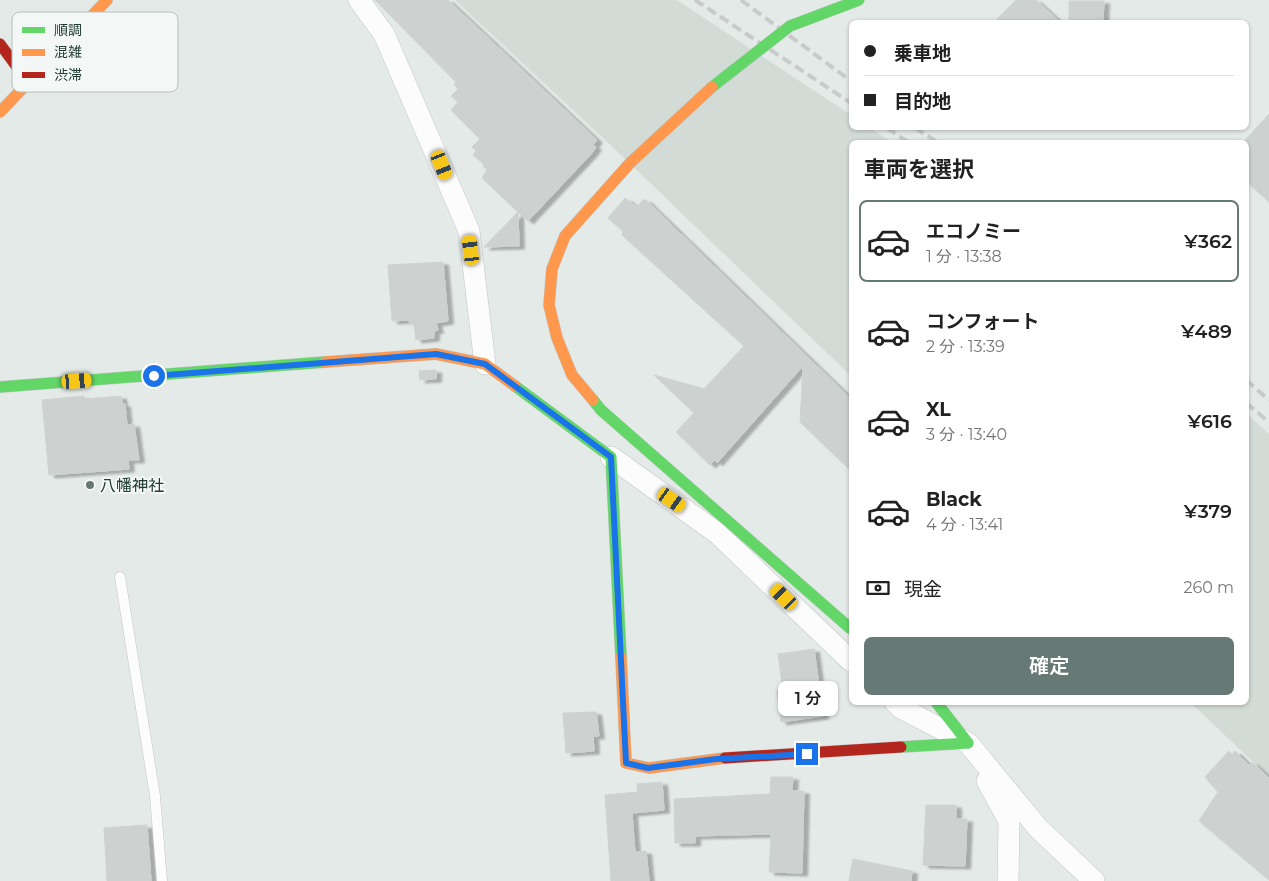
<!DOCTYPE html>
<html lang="ja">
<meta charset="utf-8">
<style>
body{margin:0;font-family:Montserrat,"Noto Sans JP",sans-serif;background:#f6f6f6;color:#222;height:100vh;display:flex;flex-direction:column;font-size:19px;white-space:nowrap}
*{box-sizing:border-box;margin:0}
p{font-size:16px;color:#767676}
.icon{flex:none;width:28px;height:28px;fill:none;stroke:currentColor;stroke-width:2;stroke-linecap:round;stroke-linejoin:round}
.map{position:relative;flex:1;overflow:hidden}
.drawer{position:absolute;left:849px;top:140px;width:400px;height:565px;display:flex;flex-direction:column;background:#fff;border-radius:8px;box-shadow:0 1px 4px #0004}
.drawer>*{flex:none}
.guide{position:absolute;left:849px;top:20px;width:400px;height:110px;border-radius:8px;box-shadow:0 1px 4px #0004;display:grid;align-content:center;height:110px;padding:0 15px;background:#fff}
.end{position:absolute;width:22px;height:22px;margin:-11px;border:6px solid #1a73e8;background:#fff;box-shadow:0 0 0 2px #fff}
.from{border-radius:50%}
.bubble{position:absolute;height:35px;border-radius:8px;background:#fff;box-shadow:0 1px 4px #0004;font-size:16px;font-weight:600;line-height:35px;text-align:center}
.car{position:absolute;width:15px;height:30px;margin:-15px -8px;border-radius:6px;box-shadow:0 0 4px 1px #0007;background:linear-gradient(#f5c518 24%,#345 0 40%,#f5c518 0 76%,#345 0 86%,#f5c518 0)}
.guide b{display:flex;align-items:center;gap:18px;height:48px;font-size:19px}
.guide b+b{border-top:1px solid #e0e0e0}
.guide i{width:12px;height:12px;background:#222}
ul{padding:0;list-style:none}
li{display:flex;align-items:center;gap:15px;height:82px;margin:0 10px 8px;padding:0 5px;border:2px solid transparent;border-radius:8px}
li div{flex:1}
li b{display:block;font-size:19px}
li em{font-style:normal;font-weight:600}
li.selected{border-color:#677974}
li>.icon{width:45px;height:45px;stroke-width:1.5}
h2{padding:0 15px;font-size:22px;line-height:60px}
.pay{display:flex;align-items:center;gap:12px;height:55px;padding:0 15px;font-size:19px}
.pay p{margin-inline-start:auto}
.button{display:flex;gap:10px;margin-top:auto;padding:10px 15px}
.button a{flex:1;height:58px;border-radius:8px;background:#677974;color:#fff;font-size:20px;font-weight:600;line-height:58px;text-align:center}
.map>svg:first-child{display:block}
.built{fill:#d3dbd7}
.building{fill:#cdd2d0;stroke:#cdd3d0;filter:url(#shadow)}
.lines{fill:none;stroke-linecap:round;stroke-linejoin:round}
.lane-casing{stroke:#c1c7c4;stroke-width:11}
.street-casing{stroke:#c1c7c4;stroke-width:22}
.fast-casing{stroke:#c0c7c4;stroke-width:12}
.slow-casing{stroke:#c0c7c4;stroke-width:12}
.jam-casing{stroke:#c0c7c4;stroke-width:12}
.lane{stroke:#fbfcfb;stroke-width:10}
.street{stroke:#fbfcfb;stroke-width:21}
.fast{stroke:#63d668;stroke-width:11}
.slow{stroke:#ff974d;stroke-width:11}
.jam{stroke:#b3261e;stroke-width:11}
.rail{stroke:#c7cbc9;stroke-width:4;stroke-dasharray:10 5;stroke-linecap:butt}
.fast-bridge-casing{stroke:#c0c7c4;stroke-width:12;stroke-linecap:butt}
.slow-bridge-casing{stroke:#c0c7c4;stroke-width:12;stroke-linecap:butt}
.fast-bridge{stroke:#63d668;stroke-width:11}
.slow-bridge{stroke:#ff974d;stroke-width:11}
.route{stroke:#1a73e8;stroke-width:6}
.poi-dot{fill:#677974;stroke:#f3f8f6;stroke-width:2}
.labels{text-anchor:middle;stroke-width:4;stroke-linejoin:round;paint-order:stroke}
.poi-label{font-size:16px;fill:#233c36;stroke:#f3f8f6;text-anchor:start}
.key{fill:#f3f8f6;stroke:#b5c0bc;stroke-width:1}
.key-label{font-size:14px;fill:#233c36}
</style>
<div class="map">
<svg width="1269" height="881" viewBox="0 0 1269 881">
<defs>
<filter id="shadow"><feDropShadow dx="5.5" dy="3" stdDeviation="1" flood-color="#0004"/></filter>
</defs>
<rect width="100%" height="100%" fill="#e4eae7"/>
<g class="built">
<path d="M455,0H677L851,115V128H870L891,142H851V376L620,154Z"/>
<path d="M1246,413L1269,434V777L1191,703L1246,702Z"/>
</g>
<g class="building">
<path d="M375,0H448L597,140L593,145L596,147L592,153L528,221L518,212L519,246L484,247L518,212L482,178L487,170L483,166L484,164L473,155L476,151L472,147L480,139L451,110L458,102L451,96L458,89L454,84L456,82Z"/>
<path d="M1016,0H1036L1060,22H994Z"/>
<path d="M1069,1H1104L1103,21H1069Z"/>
<path d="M1269,114V202L1246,181V139Z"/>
<path d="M625,198L637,207L643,200H646L851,399V471L800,422L803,366L717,463L715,460L710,465L676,432L694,413L654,375L704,389L744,346L622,235L623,231L608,218Z"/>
<path d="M443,262L448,321L436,323L438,330L434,331V338L416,340L414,324L410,325L409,320L392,321L388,265Z"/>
<path d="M436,370V379L420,380L419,371Z"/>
<path d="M84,396V399L121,396L122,404H125L127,425L134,424L139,460H128L129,469L49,475L42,400Z"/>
<path d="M814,649L823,716L781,722L777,691H783L778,654Z"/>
<path d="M596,712L599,736H593L594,751L566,753L563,713Z"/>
<path d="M1229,751L1232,755L1235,751L1249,765L1252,762L1269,778V880L1199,821L1218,792L1205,777Z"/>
<path d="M771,777H793L792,791H804L802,873L769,872L771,834L695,836V843H675L674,799L770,794Z"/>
<path d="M662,782L664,810L632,813L635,852L646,851L649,881H611L605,795L638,792L637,784Z"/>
<path d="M926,805H956V819H967L965,866L923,865Z"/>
<path d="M147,825L151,881H107L104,828Z"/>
<path d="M853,859L912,871L911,881H849Z"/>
</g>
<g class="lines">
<defs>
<path id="lane" d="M120,577L155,796L162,881"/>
<g id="street">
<path d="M359,0L384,34L469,231L485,364"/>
<path d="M611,457L717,533L851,661"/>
<path d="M895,702L901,708L968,743L1038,828L1094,881"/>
<path d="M987,781L1009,821L1008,881"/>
</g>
<g id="fast">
<path d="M515,386L611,457L621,657"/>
<path d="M0,387L325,362"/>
<path d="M936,702L968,743"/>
<path d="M901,747L968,743"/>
</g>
<g id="slow">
<path d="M0,112L107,0"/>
<path d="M325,362L436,354L485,364L515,386"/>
<path d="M621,657L626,763L649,768L725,758"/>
</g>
<g id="jam">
<path d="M0,44L28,82"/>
<path d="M725,758L901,747"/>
</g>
</defs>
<use href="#lane" class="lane-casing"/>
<use href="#street" class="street-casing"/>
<use href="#fast" class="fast-casing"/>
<use href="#slow" class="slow-casing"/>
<use href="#jam" class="jam-casing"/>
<use href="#lane" class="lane"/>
<use href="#street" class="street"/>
<use href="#fast" class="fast"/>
<use href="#slow" class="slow"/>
<use href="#jam" class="jam"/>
<g class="rail">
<path d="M695,0L851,103"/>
<path d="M741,0L851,81"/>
<path d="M887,128L908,142"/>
<path d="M915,128L937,142"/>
<path d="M1246,380L1269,400"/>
<path d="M1246,403L1269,422"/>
</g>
<defs>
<g id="fast-bridge">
<path d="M712,87L790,26L859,0"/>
<path d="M593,400L601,410L851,629"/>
</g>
<path id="slow-bridge" d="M593,400L572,375L557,338L549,305L552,269L565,236L630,163L712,87"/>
</defs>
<use href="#fast-bridge" class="fast-bridge-casing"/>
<use href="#slow-bridge" class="slow-bridge-casing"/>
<use href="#fast-bridge" class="fast-bridge"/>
<use href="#slow-bridge" class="slow-bridge"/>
</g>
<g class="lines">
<path class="route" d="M154,376L436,354L485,364L611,457L626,763L648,768L716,759L807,754"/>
</g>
<circle class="poi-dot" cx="90" cy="485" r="5"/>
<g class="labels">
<g class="poi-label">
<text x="100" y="491">八幡神社</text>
</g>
</g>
<rect x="12" y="12" width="166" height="80" rx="8" class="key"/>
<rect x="22" y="27" width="23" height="6" fill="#63d668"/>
<rect x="22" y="49" width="23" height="7" fill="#ff974d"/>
<rect x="22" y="72" width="23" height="6" fill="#b3261e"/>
<g class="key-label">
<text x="54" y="35">順調</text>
<text x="54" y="57">混雑</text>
<text x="54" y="80">渋滞</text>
</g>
</svg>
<i class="end from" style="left:154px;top:376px"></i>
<i class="end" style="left:807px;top:754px"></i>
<div class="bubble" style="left:778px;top:681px;width:60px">1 分</div>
<i class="car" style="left:442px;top:165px;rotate:158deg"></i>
<i class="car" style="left:471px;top:250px;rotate:353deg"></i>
<i class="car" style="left:77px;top:381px;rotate:86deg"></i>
<i class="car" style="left:672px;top:500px;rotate:125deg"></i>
<i class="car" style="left:784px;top:597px;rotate:314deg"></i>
<div class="guide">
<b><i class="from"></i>乗車地</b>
<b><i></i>目的地</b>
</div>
<section class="drawer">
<h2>車両を選択</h2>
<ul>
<li class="selected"><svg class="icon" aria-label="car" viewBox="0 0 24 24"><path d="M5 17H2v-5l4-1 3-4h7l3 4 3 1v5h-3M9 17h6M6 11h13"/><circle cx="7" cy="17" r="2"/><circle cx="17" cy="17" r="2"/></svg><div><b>エコノミー</b><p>1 分 · 13:38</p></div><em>¥362</em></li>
<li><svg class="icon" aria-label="car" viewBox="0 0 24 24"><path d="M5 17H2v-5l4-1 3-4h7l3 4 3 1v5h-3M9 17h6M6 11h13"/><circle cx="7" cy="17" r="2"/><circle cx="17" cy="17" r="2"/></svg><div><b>コンフォート</b><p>2 分 · 13:39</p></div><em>¥489</em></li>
<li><svg class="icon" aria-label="car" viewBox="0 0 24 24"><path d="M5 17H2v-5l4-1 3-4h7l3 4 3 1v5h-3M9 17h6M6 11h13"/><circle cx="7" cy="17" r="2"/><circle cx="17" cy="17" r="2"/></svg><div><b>XL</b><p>3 分 · 13:40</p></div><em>¥616</em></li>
<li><svg class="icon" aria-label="car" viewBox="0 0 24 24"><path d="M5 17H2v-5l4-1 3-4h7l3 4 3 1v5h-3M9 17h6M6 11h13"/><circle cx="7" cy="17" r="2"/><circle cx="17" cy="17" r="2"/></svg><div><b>Black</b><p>4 分 · 13:41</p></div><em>¥379</em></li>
</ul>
<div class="pay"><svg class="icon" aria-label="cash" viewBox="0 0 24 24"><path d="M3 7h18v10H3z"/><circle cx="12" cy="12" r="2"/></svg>現金<p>260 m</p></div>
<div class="button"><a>確定</a></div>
</section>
</div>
